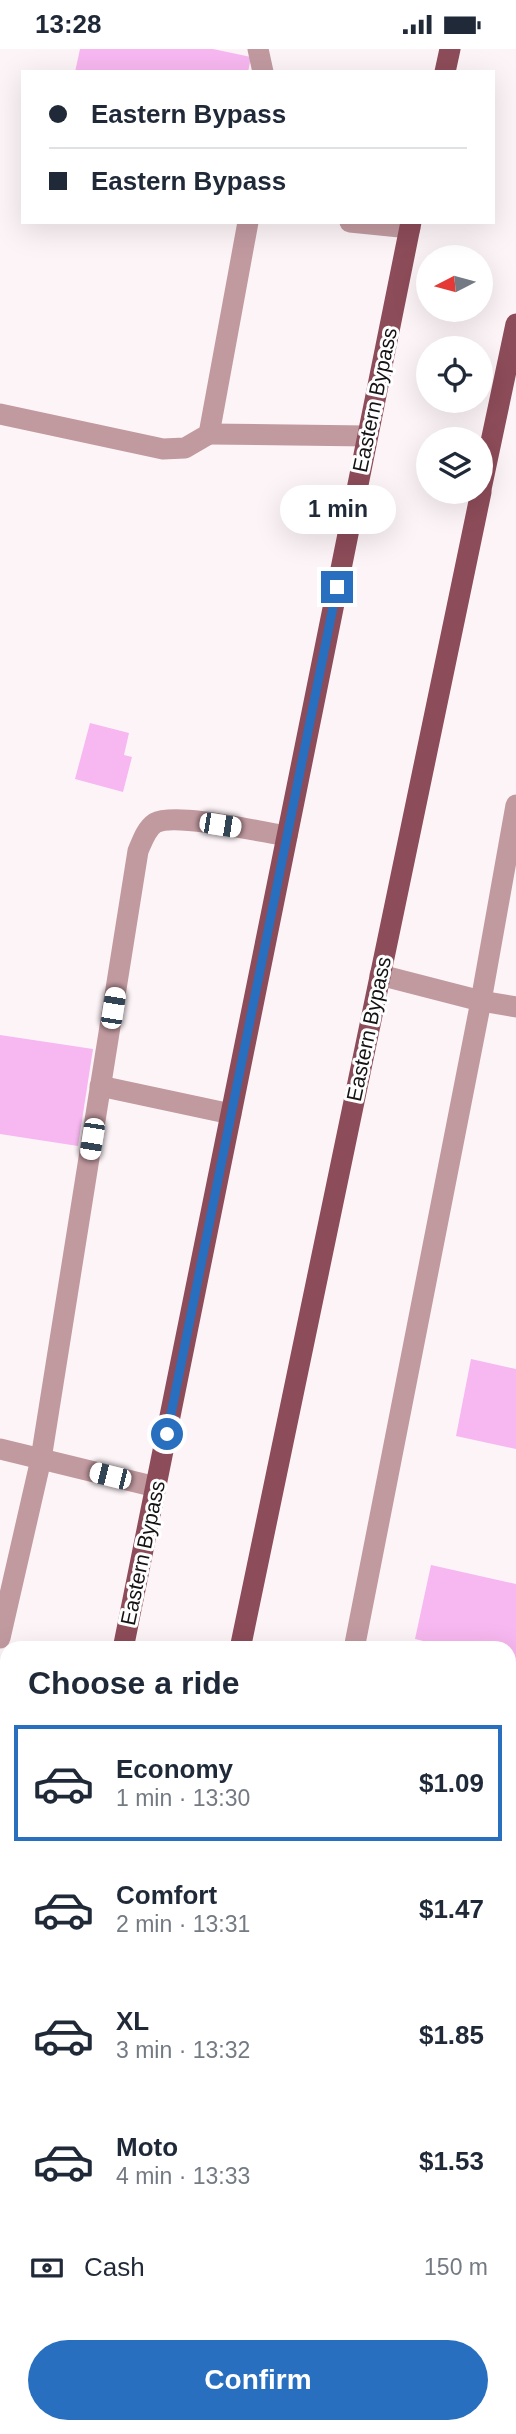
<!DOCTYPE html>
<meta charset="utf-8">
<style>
body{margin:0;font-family:Arial,sans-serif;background:#f2f2f3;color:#1f2937;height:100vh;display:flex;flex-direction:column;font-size:26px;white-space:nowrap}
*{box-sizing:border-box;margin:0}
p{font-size:23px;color:#747a83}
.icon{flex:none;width:38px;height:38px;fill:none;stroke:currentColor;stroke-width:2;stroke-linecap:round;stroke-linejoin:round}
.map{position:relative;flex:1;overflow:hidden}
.side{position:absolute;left:0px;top:1592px;width:516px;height:793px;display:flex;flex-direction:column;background:#fff;border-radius:21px 21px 0 0;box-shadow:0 7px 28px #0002}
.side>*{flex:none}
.hud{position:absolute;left:21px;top:21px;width:474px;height:154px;border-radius:0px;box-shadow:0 7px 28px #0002;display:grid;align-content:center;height:154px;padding:0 28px;background:#fff}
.needle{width:46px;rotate:264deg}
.buttons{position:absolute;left:416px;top:196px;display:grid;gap:14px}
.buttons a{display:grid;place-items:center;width:77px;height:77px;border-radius:50%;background:#fff;box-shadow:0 7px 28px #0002;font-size:35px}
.end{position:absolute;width:32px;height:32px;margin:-16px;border:9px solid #286fc0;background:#fff;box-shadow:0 0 0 4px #fff}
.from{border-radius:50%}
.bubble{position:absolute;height:49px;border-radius:24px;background:#fff;box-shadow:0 7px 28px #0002;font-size:23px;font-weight:600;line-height:49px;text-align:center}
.car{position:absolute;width:21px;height:42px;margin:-21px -10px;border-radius:9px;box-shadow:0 0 5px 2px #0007;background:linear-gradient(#fff 24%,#345 0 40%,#fff 0 76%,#345 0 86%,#fff 0)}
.hud b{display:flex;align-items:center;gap:24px;height:66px;font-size:26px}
.hud b+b{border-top:2px solid #e0e1e3}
.hud i{width:18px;height:18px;background:#1f2937}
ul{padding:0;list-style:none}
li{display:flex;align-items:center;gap:21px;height:116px;margin:0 14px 10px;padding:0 14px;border:4px solid transparent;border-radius:0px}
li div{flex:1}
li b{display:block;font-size:26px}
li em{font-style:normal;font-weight:600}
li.on{border-color:#286fc0}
li>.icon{width:63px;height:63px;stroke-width:1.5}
h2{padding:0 28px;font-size:32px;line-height:84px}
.pay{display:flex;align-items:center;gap:18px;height:77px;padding:0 28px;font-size:26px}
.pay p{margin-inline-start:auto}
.action{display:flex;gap:14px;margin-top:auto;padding:14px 28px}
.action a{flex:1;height:80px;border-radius:42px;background:#286fc0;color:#fff;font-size:28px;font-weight:600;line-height:80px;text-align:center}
.status{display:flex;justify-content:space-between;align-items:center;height:49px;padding:0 35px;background:#fff;direction:ltr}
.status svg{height:19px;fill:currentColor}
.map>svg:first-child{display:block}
.building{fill:#f7b7f0}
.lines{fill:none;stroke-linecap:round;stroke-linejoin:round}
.minor{stroke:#c19aa0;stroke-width:21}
.major{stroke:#8d4c59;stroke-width:21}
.route{stroke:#286fc0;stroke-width:9}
.labels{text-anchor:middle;stroke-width:6;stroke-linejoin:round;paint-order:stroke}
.street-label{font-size:21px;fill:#151314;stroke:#fff}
</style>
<div class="status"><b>13:28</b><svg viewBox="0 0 49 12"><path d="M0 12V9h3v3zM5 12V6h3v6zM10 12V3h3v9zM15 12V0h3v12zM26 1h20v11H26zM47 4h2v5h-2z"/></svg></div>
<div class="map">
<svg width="516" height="2385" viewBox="0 0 516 2385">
<rect width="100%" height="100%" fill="#fdf4f8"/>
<g class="building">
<path d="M80,0H213L251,8L248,23H75Z"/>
<path d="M90,674L129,684L124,706L132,708L123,743L75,730Z"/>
<path d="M0,986L93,1000L78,1097L0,1085Z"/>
<path d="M471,1310L516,1320V1400L456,1387Z"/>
<path d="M431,1516L516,1535V1613L509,1611V1600H457L415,1590Z"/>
<path d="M510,1655L516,1657V1683L509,1682Z"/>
<path d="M509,1760L516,1762V1778L509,1776Z"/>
</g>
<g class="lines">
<g class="minor">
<path d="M258,0L263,23"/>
<path d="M350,173L410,179"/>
<path d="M0,365L163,400L185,399L209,385L248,173"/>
<path d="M209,385L367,387"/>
<path d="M380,926L481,952L516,958"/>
<path d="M100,1037L231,1065"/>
<path d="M0,1400L156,1438"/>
<path d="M0,1589L41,1410L138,802C142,793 146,780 155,774C175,763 261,783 287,787"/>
<path d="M354,1600L481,952L516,756"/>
<path d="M0,1902H7"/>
<path d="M0,2051H7"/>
<path d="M195,2385L196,2378"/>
</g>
<g class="major">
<path d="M445,23L450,0"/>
<path d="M481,440L516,275"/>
<path d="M123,1600L411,173"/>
<path d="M240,1600L481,443"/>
<path d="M0,2203L7,2169"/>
<path d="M70,2385L72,2378"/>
</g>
</g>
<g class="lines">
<path class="route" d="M167,1385L337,538"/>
</g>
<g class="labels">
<g class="street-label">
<text transform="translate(375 351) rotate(-78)" y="7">Eastern Bypass</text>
<text transform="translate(369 980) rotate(-78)" y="7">Eastern Bypass</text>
<text transform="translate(143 1504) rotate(-78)" y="7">Eastern Bypass</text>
</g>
</g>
</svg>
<div class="buttons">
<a><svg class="needle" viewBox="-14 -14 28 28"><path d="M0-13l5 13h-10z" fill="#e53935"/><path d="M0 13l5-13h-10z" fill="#747a83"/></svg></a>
<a><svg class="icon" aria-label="locate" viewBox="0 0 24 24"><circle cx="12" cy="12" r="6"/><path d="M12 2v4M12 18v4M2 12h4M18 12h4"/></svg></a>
<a><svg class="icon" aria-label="layers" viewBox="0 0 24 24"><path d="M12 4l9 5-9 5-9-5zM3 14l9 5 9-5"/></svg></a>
</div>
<i class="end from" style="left:167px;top:1385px"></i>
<i class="end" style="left:337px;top:538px"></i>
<div class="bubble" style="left:280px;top:436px;width:116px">1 min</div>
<i class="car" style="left:220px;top:776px;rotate:99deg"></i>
<i class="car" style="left:113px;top:959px;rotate:9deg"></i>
<i class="car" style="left:92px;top:1090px;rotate:189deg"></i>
<i class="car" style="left:110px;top:1427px;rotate:284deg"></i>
<div class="hud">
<b><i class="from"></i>Eastern Bypass</b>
<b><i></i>Eastern Bypass</b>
</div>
<section class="side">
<h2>Choose a ride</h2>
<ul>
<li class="on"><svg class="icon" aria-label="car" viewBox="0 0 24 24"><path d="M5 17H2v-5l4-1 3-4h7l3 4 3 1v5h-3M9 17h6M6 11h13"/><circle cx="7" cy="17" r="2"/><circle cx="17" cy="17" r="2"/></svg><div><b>Economy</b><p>1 min · 13:30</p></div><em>$1.09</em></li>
<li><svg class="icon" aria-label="car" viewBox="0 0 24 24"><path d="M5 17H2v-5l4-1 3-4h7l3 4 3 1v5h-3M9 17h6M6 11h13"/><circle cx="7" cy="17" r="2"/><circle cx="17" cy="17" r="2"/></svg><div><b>Comfort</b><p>2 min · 13:31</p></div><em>$1.47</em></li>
<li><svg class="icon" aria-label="car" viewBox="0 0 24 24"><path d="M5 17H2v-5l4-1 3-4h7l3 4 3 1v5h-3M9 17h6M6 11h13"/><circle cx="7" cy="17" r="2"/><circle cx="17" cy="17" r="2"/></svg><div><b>XL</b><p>3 min · 13:32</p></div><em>$1.85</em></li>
<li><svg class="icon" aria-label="car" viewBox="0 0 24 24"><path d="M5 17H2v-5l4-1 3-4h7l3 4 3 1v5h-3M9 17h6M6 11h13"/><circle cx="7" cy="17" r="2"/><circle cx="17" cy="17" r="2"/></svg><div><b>Moto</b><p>4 min · 13:33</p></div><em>$1.53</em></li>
</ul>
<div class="pay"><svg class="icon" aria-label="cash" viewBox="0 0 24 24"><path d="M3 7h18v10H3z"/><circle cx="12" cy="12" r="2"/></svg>Cash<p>150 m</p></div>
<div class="action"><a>Confirm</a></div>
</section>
</div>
